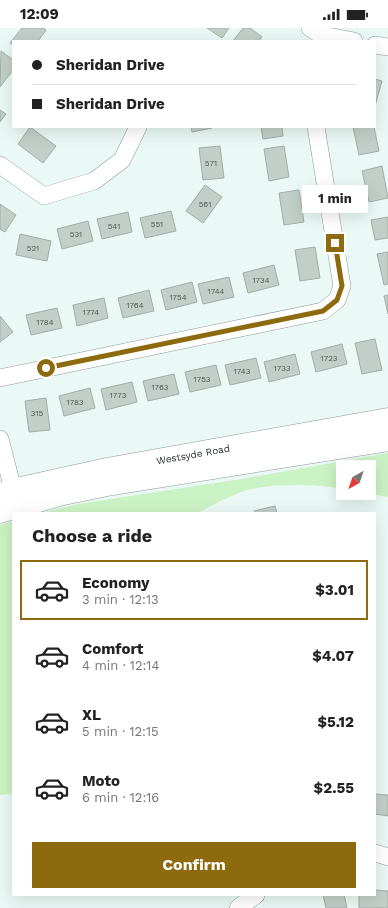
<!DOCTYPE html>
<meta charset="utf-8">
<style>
body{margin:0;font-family:"Work Sans",sans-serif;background:#f2f2f2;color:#222;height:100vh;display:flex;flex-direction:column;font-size:15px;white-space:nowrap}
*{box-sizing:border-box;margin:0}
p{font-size:13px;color:#767676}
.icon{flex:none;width:22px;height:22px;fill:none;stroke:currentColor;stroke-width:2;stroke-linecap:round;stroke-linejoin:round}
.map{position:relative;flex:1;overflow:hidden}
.side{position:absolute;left:12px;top:484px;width:364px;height:384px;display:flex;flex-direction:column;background:#fff;border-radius:0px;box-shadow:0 4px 16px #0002}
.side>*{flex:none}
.top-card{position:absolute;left:12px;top:12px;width:364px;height:88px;border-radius:0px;box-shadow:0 4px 16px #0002;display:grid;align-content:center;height:88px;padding:0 20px;background:#fff}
.needle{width:26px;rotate:220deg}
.fabs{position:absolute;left:336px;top:432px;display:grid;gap:8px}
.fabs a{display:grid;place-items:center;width:40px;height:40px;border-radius:0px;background:#fff;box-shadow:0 4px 16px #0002;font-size:20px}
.end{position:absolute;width:18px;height:18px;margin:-9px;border:5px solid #8e6a0e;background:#fff;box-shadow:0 0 0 2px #fff}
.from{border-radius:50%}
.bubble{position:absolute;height:28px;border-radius:0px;background:#fff;box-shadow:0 4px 16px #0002;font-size:13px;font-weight:700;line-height:28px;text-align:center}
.top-card b{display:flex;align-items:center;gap:14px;height:38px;font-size:15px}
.top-card b+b{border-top:1px solid #e0e0e0}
.top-card i{width:10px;height:10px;background:#222}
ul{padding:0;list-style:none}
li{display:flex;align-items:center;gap:12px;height:60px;margin:0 8px 6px;padding:0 12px;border:2px solid transparent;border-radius:0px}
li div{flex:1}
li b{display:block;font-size:15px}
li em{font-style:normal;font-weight:700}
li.active{border-color:#8e6a0e}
li>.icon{width:36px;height:36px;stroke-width:1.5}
h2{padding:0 20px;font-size:18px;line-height:48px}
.primary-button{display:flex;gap:8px;margin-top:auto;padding:8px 20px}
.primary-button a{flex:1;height:46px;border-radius:0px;background:#8e6a0e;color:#fff;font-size:16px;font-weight:700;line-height:46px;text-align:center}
.status{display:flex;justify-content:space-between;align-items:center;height:28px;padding:0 20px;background:#fff;direction:ltr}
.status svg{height:11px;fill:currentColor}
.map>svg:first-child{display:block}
.green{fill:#cbf2c5}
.building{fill:#c2cfc8;stroke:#a1ada6}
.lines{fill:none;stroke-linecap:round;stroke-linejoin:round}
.street-casing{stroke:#8c9a97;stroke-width:18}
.secondary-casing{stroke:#8c9a97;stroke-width:23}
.street{stroke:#fff;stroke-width:17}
.secondary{stroke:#fff;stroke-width:22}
.route{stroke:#8e6a0e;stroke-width:5}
.labels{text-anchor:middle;stroke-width:4;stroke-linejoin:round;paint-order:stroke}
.number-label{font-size:8px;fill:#4e5653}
.street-label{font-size:10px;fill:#282e2c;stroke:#fff}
</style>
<div class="status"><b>12:09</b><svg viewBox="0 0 49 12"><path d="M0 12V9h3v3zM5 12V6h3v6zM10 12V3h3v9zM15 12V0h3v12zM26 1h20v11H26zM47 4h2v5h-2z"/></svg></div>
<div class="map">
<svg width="388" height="880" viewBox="0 0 388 880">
<rect width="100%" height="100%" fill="#eaf9f5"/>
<g class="green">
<path d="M388,425V469L367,465H369V439H343V461C316,456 275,455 248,462C231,467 214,476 198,485H41L78,476L241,451Z"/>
<path d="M13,493V766L0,767V497Z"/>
</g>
<g class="building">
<path d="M22,0H43L46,2L38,13H13V17L10,15Z"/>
<path d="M207,0H229L222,10Z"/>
<path d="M243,0H250L262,9L259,13H233Z"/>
<path d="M1,23L13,32V42L0,59Z"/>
<path d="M375,51L382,53L375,78Z"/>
<path d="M0,82L6,86L0,94Z"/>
<path d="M30,99L56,118L43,135L18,116Z"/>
<path d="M191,99H212V100L192,104Z"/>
<path d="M261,99H282L283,108L263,111Z"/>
<path d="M353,99H374L379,123L359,127Z"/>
<path d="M220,118L224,150L203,152L199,120Z"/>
<path d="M284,118L289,149L269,153L264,121Z"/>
<path d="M382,138L388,170L369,174L362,143Z"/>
<path d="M205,157L222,169L203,195L186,183Z"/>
<path d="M299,162L304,194L284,197L279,165Z"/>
<path d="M0,176L16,187L5,204L0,201Z"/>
<path d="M171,183L176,203L145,210L140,190Z"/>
<path d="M128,184L132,204L102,211L97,191Z"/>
<path d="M388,189V210L375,212L371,192Z"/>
<path d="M88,193L93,213L62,221L57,201Z"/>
<path d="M20,206L51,213L47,233L16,227Z"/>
<path d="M315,219L320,250L300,253L295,222Z"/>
<path d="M388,224V256L384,257L377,226Z"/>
<path d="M274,237L279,257L248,265L243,245Z"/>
<path d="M229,249L234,269L203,276L198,256Z"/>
<path d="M192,254L197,274L166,282L161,262Z"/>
<path d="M149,262L154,283L123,290L118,270Z"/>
<path d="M388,267V286L384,268Z"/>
<path d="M104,270L108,290L77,298L73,277Z"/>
<path d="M57,280L62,300L31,307L26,287Z"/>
<path d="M0,288L13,304L0,314Z"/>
<path d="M375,311L382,342L362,346L355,315Z"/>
<path d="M342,316L347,336L316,344L311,324Z"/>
<path d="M295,326L300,346L269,354L264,334Z"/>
<path d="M256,330L261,350L230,357L225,337Z"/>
<path d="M216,337L221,357L190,364L185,344Z"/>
<path d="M174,346L179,366L148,373L143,353Z"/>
<path d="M132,354L137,374L106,382L101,361Z"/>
<path d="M90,360L95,380L64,388L59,368Z"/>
<path d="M46,370L50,402L29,404L25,373Z"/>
<path d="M275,478L277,485H255L254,483Z"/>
<path d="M375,766L388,767V788L375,786Z"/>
<path d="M375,862L388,863V880H359V867H375Z"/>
<path d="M323,867H344L347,880H326Z"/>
</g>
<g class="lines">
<defs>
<g id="street">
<path d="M310,0L321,7L354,13"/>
<path d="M375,17L388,19"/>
<path d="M0,137L44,168L94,153L122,132L138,99"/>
<path d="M0,350L323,283L337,272L342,258L316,99"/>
<path d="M0,411L16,473"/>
<path d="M375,825L388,829"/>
<path d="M238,880L256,867"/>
</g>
<g id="secondary">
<path d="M0,466L12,462L107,441L388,391"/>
<path d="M0,484L63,466L107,457L388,412"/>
</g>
</defs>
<use href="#street" class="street-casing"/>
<use href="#secondary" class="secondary-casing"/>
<use href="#street" class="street"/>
<use href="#secondary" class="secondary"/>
</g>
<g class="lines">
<path class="route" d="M46,340L323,283L337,272L342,258L335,215"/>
</g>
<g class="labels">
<g class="number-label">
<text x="211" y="138">571</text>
<text x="205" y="179">561</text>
<text x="157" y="199">551</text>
<text x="114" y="201">541</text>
<text x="76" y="209">531</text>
<text x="33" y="223">521</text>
<text x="261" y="255">1734</text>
<text x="216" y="266">1744</text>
<text x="178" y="272">1754</text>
<text x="135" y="280">1764</text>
<text x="91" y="287">1774</text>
<text x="45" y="297">1784</text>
<text x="329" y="333">1723</text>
<text x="282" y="343">1733</text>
<text x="242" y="346">1743</text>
<text x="202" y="354">1753</text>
<text x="160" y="362">1763</text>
<text x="118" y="370">1773</text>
<text x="75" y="377">1783</text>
<text x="37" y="388">315</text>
</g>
<g class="street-label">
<text transform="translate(193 426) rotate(-10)" y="4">Westsyde Road</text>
</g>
</g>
</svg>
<div class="fabs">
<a><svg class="needle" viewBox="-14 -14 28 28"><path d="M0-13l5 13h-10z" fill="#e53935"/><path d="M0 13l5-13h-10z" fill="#767676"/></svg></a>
</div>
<i class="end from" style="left:46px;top:340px"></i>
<i class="end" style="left:335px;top:215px"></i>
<div class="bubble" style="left:302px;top:157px;width:66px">1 min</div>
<div class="top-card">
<b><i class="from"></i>Sheridan Drive</b>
<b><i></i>Sheridan Drive</b>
</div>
<section class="side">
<h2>Choose a ride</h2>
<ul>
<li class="active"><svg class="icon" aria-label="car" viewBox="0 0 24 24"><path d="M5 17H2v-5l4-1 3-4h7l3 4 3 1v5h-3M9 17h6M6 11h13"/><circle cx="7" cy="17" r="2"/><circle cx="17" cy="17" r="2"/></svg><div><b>Economy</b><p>3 min · 12:13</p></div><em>$3.01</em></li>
<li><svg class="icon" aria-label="car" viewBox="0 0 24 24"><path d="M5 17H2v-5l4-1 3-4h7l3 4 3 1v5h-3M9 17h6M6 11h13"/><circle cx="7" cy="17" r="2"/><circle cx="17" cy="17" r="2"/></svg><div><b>Comfort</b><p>4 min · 12:14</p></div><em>$4.07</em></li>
<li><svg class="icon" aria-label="car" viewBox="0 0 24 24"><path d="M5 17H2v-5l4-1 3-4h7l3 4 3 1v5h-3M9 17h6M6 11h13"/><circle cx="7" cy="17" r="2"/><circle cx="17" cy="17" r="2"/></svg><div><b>XL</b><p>5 min · 12:15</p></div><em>$5.12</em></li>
<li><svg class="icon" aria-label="car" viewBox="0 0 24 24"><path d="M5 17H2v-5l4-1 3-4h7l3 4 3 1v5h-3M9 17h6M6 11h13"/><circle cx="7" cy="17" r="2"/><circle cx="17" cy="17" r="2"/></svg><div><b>Moto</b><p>6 min · 12:16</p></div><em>$2.55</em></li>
</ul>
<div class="primary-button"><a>Confirm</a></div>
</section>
</div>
